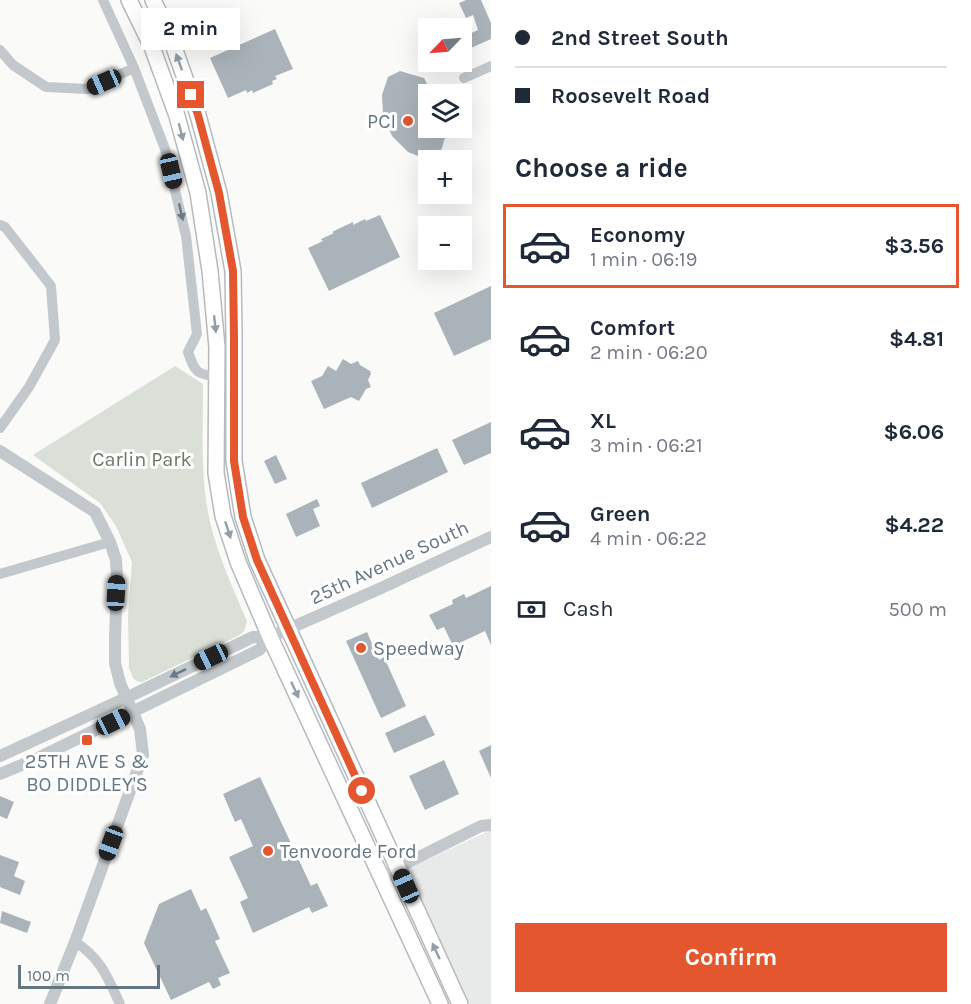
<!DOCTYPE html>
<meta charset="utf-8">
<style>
body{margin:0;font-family:Karla,sans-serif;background:#f2f2f3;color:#1f2937;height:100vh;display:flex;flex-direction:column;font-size:22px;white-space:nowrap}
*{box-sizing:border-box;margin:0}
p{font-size:20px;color:#747a83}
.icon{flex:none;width:33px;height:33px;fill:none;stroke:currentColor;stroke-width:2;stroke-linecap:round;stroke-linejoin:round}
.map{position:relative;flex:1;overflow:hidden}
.details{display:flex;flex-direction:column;background:#fff;width:480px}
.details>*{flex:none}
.guide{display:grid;align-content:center;height:132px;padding:0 24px;background:#fff}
.needle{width:39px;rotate:245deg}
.controls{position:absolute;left:418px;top:18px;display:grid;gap:12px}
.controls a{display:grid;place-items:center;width:54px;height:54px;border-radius:0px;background:#fff;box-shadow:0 6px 24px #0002;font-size:30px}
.scale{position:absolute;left:18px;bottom:15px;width:142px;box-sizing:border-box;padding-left:6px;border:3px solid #657683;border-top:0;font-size:16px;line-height:21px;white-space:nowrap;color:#657683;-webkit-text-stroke:4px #fff;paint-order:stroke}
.end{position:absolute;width:27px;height:27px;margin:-14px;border:8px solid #e4572e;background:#fff;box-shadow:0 0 0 3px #fff}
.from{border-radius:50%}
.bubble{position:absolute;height:42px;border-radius:0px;background:#fff;box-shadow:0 6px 24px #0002;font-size:20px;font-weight:700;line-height:42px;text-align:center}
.car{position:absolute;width:18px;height:36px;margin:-18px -9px;border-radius:8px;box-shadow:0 0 4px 2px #0007;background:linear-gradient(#222 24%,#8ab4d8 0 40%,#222 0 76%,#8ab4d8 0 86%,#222 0)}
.guide b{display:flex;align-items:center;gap:21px;height:57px;font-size:22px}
.guide b+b{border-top:2px solid #e0e1e3}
.guide i{width:15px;height:15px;background:#1f2937}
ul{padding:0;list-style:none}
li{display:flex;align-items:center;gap:18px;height:84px;margin:0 12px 9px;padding:0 12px;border:3px solid transparent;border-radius:0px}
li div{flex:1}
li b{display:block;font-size:22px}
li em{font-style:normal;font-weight:700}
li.selected{border-color:#e4572e}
li>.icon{width:54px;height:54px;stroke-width:1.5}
h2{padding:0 24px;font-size:27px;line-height:72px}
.pay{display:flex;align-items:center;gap:15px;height:66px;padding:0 24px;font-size:22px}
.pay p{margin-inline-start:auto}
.primary-button{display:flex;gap:12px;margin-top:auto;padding:12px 24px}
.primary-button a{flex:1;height:69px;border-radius:0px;background:#e4572e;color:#fff;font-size:24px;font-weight:700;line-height:69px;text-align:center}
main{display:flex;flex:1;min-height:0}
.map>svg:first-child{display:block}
.built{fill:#e8e9e9}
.green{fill:#dadfd7}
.building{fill:#aab3b9}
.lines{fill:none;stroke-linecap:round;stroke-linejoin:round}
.primary-casing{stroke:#b5babe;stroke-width:18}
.minor{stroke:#c3c8cc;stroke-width:10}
.tertiary{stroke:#c3c8cc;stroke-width:12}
.primary{stroke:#fff;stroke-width:15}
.oneway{fill:#939fa8}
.oneway2{fill:#6a7a87}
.route{stroke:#e4572e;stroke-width:8}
.poi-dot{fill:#e4572e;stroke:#fff;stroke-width:2}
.labels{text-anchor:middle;stroke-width:6;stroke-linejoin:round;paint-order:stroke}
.poi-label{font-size:20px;fill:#657683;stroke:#fff;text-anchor:start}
.park-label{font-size:20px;fill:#687a64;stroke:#fff}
.street-label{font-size:20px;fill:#657683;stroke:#fff}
</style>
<main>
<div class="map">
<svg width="491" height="1004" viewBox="0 0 491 1004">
<rect width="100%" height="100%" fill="#fafaf8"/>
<path class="built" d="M491,830V1004H470L408,869Z"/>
<path class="green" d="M175,366L203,384C203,430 200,477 210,522C218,556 233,589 247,621L244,631L238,636L142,682L137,681L133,678L129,668L128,616L132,562L116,526L100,503L33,455Z"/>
<g class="building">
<path d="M466,0H481L491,23V39L462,52V37L478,30L473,15L466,18L459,3Z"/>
<path d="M275,29L293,69L275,76L277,79L272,81L273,84L253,93L252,90L247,93L246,90L228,98L210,58Z"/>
<path d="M400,71L424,78L432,94H429V128H448L440,154L428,160L408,152L392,136L383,114L382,95L388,77Z"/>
<path d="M380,215L400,257L329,291L308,248L323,241L321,239L334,233L332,232L353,222V225L365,219L366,221Z"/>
<path d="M491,286V339L454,356L434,313Z"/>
<path d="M343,359L351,364L358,361L360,365L370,371L371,374L368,380L371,387L366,389L359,401L351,397L324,409L311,381L322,376L328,366L336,371Z"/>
<path d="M491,422V453L464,465L452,440Z"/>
<path d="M437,448L448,472L372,508L361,483Z"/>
<path d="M276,455L287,479L275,484L264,461Z"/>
<path d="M317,499L320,506L313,509L320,526L296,537L286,514Z"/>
<path d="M491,586V645L485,631L453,646L444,627L437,630L429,615L453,604L452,600L464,594L466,598Z"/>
<path d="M367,632L379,660L384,657L406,706L381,718L346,641Z"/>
<path d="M425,715L435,735L394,753L385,733Z"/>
<path d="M491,745V778L479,751Z"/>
<path d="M444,760L459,794L425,810L409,776Z"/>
<path d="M260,777L311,886L317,883L328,906L312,913L309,907L253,933L240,902L248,898L229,857L253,846L241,819L235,822L223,794Z"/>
<path d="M0,796L14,802L7,819L0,816Z"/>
<path d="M0,855L19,862L14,876L25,881L20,895L0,887Z"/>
<path d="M191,889L201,911L206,908L212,921L220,939L215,941L230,973L218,978L221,985L213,989L209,982L171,1000L144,943L159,904Z"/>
<path d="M2,911L31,922L27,933L0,923Z"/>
</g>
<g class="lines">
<defs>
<g id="primary">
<path d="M129,0L152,47L177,116L198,193L210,271L217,347L216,473L223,516L238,562L270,637L440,1004"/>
<path d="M153,0L170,36L198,115L219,193L233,271L234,337V461L243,517L257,560L460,1004"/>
</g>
</defs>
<use href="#primary" class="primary-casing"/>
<g class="minor">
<path d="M103,0L134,68L165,149L186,236L197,334L188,352C195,372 196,374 217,377"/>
<path d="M0,50L13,65L46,87L88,89L134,68"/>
<path d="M464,78L491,66"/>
<path d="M0,225L5,227L51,286L55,340L29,387L0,428"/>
<path d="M0,574L110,542"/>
<path d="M75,942C100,957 108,978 120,1004"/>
</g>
<g class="tertiary">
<path d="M0,451L95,512L110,542L116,560L117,577L115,640V663L120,683L140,729L143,755L75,942L50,1004"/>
<path d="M0,756L126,698L253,637H270"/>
<path d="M0,774L36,759L259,650L270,637L379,589L491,537"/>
<path d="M381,876L481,826L491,825"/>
</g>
<use href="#primary" class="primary"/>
</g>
<defs><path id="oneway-solid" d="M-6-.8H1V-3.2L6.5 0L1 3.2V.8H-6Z" transform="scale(1.5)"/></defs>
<g class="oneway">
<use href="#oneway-solid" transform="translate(179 62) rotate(-110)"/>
<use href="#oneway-solid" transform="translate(181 132) rotate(75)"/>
<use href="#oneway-solid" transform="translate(215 324) rotate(84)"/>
<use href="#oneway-solid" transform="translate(228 530) rotate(72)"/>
<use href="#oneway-solid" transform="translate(295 690) rotate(65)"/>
<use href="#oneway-solid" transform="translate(436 951) rotate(-115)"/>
</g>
<g class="oneway2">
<use href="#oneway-solid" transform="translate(181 212) rotate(77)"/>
<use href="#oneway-solid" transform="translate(178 673) rotate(154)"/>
</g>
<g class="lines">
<path class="route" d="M191,95L198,115L219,193L233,271L234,337V461L243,517L257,560L362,791"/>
</g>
<g class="poi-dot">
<circle cx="408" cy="121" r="6"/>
<circle cx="361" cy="648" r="6"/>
<rect x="81" y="734" width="12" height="12" rx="3"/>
<circle cx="268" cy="851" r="6"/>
</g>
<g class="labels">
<g class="poi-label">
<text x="396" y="128" text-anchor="end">PCI</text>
<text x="373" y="655">Speedway</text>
<text x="87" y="768" text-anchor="middle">25TH AVE S &amp;<tspan x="87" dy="23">BO DIDDLEY'S</tspan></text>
<text x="280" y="858">Tenvoorde Ford</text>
</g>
<g class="park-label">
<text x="142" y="466">Carlin Park</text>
</g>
<g class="street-label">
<text transform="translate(389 562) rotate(-25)" y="7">25th Avenue South</text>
</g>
</g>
</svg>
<div class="controls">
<a><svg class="needle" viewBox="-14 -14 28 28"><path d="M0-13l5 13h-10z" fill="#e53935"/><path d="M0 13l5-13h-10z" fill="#747a83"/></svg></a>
<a><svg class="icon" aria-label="layers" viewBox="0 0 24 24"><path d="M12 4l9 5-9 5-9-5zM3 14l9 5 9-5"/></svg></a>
<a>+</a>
<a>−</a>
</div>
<div class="scale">100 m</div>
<i class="end from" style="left:362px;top:791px"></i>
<i class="end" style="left:191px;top:95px"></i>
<div class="bubble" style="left:141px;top:8px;width:99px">2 min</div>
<i class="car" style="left:104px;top:82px;rotate:246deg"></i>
<i class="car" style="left:171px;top:171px;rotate:167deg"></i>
<i class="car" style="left:116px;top:593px;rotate:3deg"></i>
<i class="car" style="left:211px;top:657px;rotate:245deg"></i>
<i class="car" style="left:113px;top:722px;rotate:64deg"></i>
<i class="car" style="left:111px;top:843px;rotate:200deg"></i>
<i class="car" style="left:406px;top:886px;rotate:336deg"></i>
</div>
<section class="details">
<div class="guide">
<b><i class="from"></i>2nd Street South</b>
<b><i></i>Roosevelt Road</b>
</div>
<h2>Choose a ride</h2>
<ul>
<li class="selected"><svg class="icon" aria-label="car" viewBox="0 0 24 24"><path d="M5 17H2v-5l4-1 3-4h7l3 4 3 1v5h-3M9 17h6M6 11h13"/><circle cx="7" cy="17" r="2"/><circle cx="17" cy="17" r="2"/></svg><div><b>Economy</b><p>1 min · 06:19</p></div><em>$3.56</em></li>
<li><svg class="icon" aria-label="car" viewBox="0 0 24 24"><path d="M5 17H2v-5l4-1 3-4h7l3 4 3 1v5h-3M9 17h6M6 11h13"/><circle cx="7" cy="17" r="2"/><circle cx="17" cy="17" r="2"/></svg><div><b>Comfort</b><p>2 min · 06:20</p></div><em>$4.81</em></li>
<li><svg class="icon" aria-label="car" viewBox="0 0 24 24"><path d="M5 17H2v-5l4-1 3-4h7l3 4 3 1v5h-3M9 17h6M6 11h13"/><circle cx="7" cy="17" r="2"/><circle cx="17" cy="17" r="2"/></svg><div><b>XL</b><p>3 min · 06:21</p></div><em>$6.06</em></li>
<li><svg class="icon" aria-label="car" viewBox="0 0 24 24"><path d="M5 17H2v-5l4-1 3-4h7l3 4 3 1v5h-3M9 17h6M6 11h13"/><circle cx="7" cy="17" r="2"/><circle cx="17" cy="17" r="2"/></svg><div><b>Green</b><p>4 min · 06:22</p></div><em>$4.22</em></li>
</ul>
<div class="pay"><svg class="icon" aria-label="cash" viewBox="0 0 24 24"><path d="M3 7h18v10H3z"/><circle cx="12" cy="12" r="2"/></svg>Cash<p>500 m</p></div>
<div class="primary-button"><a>Confirm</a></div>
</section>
</main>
